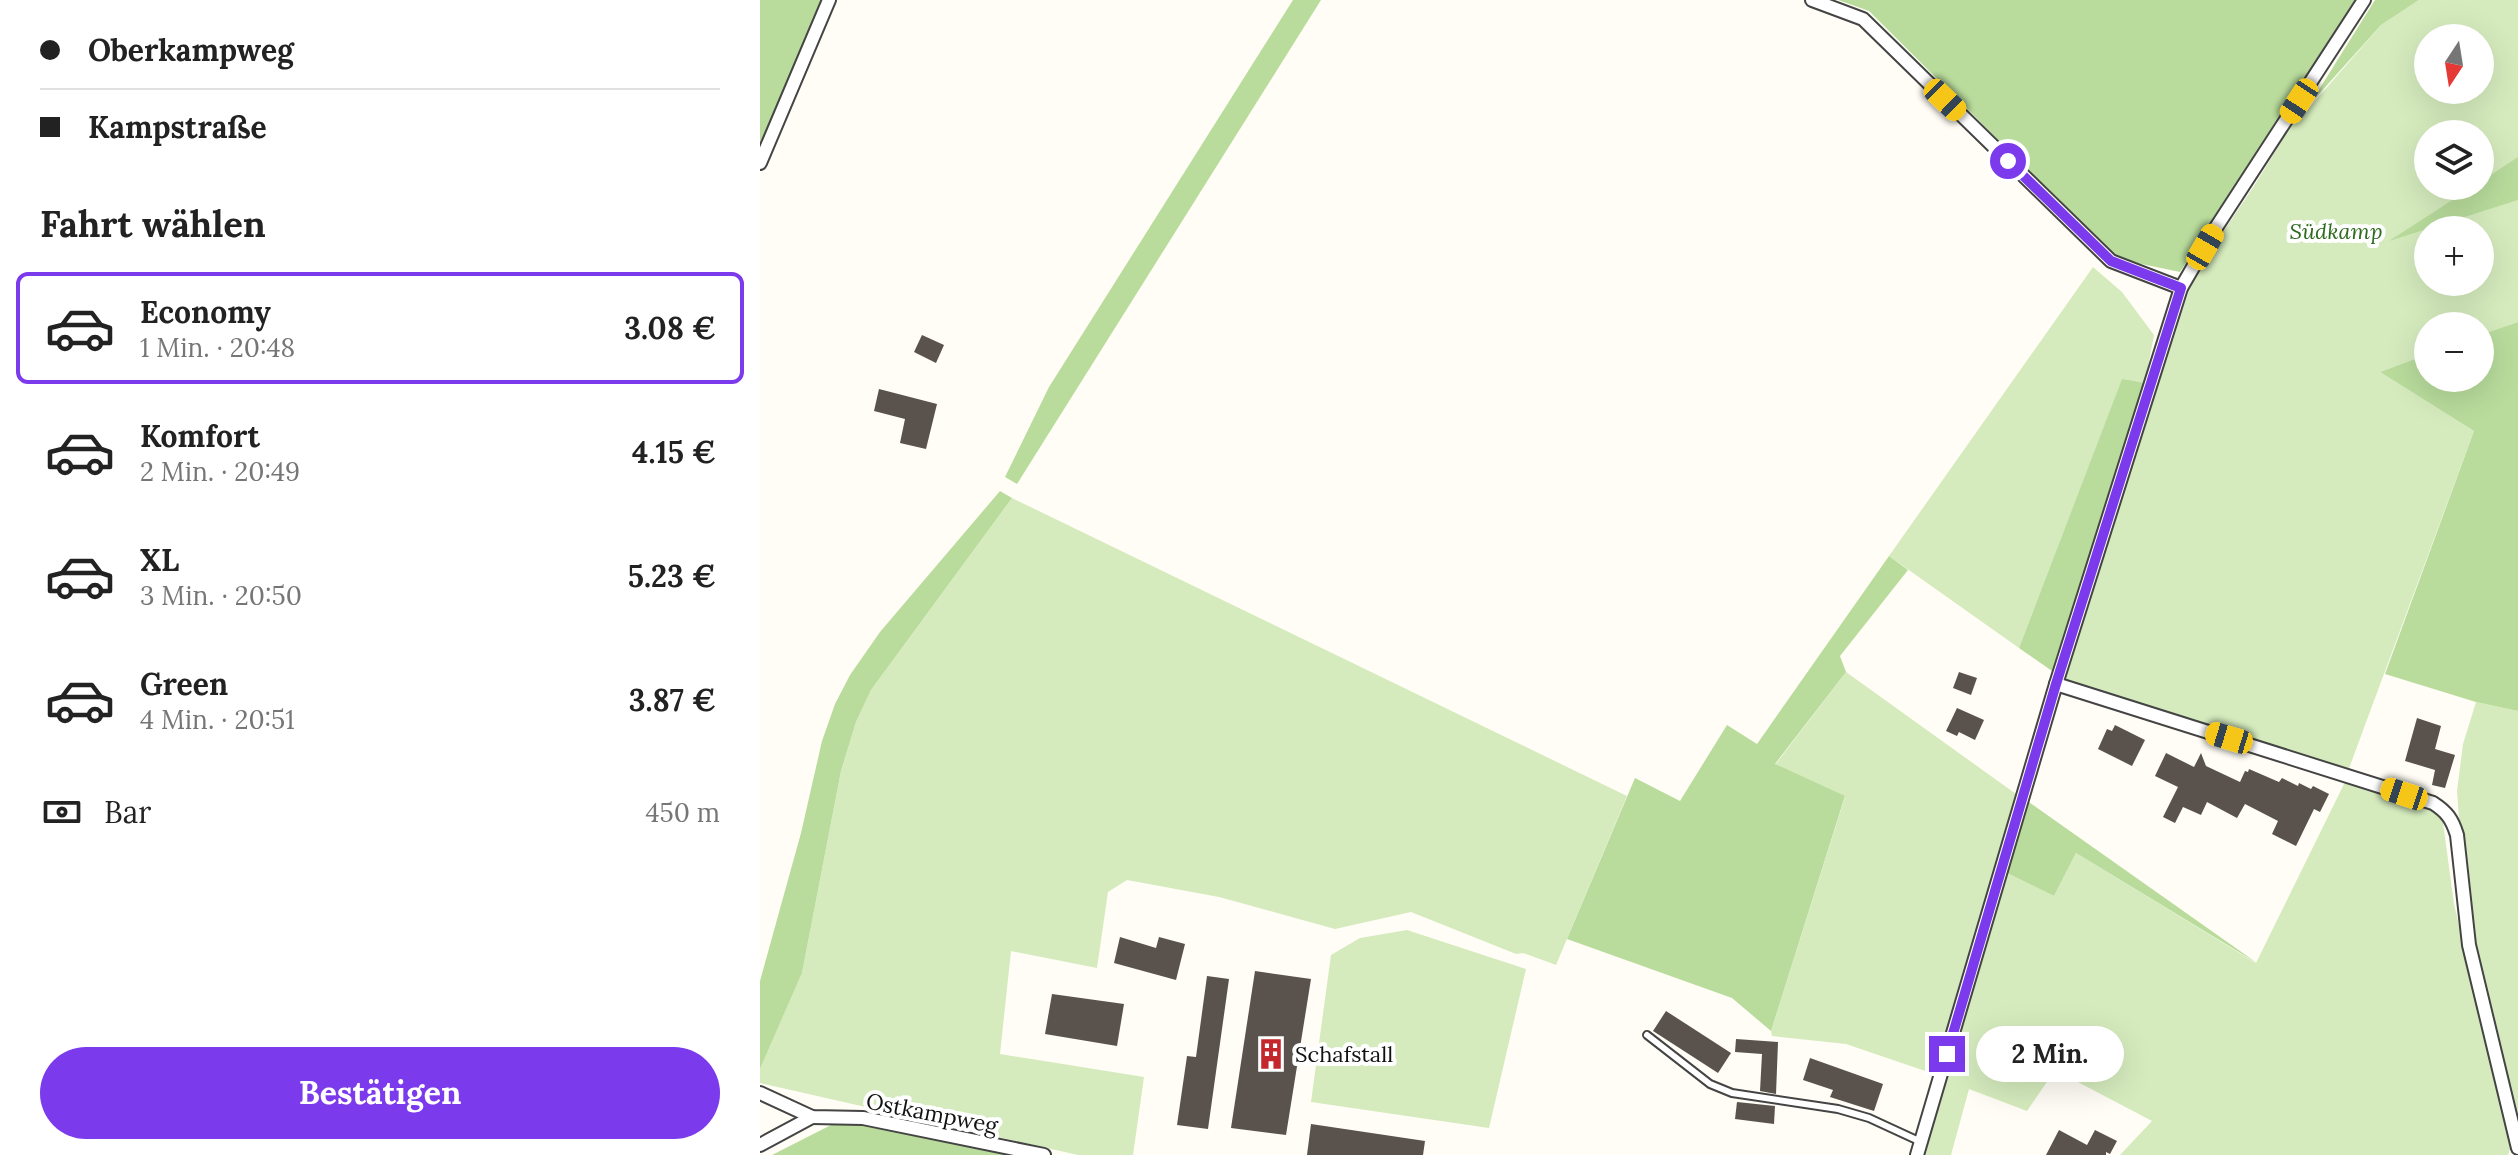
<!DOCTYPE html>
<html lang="de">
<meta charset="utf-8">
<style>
body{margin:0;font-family:Lora,serif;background:#f2f2f2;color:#222;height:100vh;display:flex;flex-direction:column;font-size:30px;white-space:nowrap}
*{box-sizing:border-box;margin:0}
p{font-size:26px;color:#767676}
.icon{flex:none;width:44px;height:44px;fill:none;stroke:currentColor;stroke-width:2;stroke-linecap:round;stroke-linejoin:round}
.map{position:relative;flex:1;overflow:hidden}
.panel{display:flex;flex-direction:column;background:#fff;width:760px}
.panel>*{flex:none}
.guide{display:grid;align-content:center;height:176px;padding:0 40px;background:#fff}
.needle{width:52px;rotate:192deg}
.buttons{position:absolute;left:1654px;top:24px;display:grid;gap:16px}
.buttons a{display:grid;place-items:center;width:80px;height:80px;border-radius:50%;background:#fff;box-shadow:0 8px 32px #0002;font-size:40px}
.end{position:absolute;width:36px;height:36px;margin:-18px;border:10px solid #7c3aed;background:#fff;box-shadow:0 0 0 4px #fff}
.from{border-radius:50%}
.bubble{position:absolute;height:56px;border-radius:28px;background:#fff;box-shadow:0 8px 32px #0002;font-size:26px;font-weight:700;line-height:56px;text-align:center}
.car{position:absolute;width:24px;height:48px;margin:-24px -12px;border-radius:10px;box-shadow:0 0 6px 2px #0007;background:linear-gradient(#f5c518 24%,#345 0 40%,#f5c518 0 76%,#345 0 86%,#f5c518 0)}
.guide b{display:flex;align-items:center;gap:28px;height:76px;font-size:30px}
.guide b+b{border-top:2px solid #e0e0e0}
.guide i{width:20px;height:20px;background:#222}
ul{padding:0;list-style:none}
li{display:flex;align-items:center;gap:24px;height:112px;margin:0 16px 12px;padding:0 24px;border:4px solid transparent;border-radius:12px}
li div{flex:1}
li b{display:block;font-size:30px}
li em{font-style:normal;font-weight:700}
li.active{border-color:#7c3aed}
li>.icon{width:72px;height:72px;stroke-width:1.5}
h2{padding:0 40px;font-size:36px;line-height:96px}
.pay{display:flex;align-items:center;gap:20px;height:88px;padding:0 40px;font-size:30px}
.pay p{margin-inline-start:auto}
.button{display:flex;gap:16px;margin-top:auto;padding:16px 40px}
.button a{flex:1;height:92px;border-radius:48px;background:#7c3aed;color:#fff;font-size:32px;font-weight:700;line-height:92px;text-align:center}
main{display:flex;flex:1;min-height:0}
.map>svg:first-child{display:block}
.green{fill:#d5ebbd;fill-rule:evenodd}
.forest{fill:#b9dc9c}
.building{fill:#5a524d}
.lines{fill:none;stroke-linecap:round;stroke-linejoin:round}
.service-casing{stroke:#444;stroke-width:10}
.minor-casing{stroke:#444;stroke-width:16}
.service{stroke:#fff;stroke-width:6}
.minor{stroke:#fff;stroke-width:12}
.route{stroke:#7c3aed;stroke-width:10}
.labels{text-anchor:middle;stroke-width:8;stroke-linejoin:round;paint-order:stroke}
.park-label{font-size:22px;font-style:italic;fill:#2f6b1f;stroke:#fff}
.poi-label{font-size:22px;fill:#111;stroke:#fff;text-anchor:start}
.street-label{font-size:22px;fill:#111;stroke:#fff}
</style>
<main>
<section class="panel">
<div class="guide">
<b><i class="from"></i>Oberkampweg</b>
<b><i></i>Kampstraße</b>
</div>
<h2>Fahrt wählen</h2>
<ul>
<li class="active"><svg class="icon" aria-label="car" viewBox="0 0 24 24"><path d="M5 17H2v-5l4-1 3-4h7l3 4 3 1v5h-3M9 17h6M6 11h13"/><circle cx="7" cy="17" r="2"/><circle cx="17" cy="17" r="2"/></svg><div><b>Economy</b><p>1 Min. · 20:48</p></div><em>3.08 €</em></li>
<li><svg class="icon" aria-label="car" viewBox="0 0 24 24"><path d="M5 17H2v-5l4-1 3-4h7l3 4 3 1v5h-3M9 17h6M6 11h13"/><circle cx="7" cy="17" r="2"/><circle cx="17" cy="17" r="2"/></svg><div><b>Komfort</b><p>2 Min. · 20:49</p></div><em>4.15 €</em></li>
<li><svg class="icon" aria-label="car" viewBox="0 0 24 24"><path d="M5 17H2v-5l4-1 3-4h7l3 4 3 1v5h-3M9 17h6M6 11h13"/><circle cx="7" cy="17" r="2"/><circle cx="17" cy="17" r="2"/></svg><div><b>XL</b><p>3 Min. · 20:50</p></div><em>5.23 €</em></li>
<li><svg class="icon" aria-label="car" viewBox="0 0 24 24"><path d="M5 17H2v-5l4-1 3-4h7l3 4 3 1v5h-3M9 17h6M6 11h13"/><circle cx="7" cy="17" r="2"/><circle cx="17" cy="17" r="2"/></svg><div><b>Green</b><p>4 Min. · 20:51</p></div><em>3.87 €</em></li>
</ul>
<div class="pay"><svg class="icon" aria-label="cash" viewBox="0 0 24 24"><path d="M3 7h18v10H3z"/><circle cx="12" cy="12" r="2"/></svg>Bar<p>450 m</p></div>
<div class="button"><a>Bestätigen</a></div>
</section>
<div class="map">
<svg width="1758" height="1155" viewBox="0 0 1758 1155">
<rect width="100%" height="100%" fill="#fffdf5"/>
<g class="green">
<path d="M1659,0H1758V322L1720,335V326H1668V354L1620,372L1714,431L1588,771L1301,686L1434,275L1494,186L1534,121L1542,116L1621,25ZM1668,38H1720V90H1668ZM1668,134H1720V186H1668ZM1668,230H1720V282H1668Z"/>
<path d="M1333,267L1362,292L1394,335L1385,383L1362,380L1259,648L1129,556Z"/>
<path d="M252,498L867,796L796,965L763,953L756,954L651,912L575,929L459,897L367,880L348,892L337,968L251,951L240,1054L384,1077L373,1155H318L0,1083V1069L42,973L81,771L96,722L111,690Z"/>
<path d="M1086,672L1256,794L1174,1074L1086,1044L1012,1036L1011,1031L1085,797L1015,765Z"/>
<path d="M1716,702L1758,711V1129L1705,907L1697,791L1703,744Z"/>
<path d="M1586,780L1681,808L1694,904L1751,1146L1748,1155H1360L1392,1121L1295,1070L1267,1111L1209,1089L1191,1155H1164L1247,873L1294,896L1316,853L1496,963Z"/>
<path d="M647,930L766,969L729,1128L551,1102L571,955L600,938Z"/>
</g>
<g class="forest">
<path d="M0,0H63L0,151Z"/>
<path d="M533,0H561L257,484L245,477L289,387Z"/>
<path d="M1078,0H1595L1420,272L1358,259L1109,11Z"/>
<path d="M1615,0H1659L1621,25L1550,104Z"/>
<path d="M1758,157V200L1629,241L1714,186H1720V182Z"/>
<path d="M1758,322V711L1716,702L1625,674L1714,431L1620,372L1668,354V378H1720V335Z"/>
<path d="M1362,379L1385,383L1292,671L1259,648Z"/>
<path d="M240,491L252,498L111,690L96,722L81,771L42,973L0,1069V981L41,833L62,741L75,704L90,675L120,632Z"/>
<path d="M1129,556L1148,570L1080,656L1086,672L1015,764L1085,796L1011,1031L972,998L807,939L875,778L920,801L967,725L997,744Z"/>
<path d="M1266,800L1497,963L1316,853L1294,896L1247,873Z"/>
<path d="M75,1123C136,1126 197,1142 257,1155H12Z"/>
</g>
<g class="building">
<path d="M162,335L184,345L176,363L154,352Z"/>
<path d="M119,389L177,404L166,449L140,443L145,419L114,411Z"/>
<path d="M1199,672L1217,678L1211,695L1193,688Z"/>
<path d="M1197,708L1224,720L1215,740L1199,732L1197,736L1186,731Z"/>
<path d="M1657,718L1681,726L1675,749L1695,755L1685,788L1672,785L1675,770L1645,761Z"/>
<path d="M1355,725L1385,740L1372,766L1338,749L1347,729L1352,731Z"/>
<path d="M1406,753L1434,767L1441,753L1446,766L1480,782L1485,771L1488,772L1489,769L1519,782L1522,778L1538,786L1539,783L1551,789L1553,786L1569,794L1560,812L1554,809L1536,846L1512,834L1518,821L1485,804L1477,818L1447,802L1441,815L1423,807L1415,823L1403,817L1418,787L1395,776Z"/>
<path d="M360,937L396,948L399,937L425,944L416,980L354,963Z"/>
<path d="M495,971L551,979L526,1135L471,1128Z"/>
<path d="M447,976L469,979L448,1129L417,1125L427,1056L436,1057Z"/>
<path d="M292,994L364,1004L357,1046L285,1034Z"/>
<path d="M906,1011L971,1053L958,1073L893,1031Z"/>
<path d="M976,1039L1018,1042L1016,1094L1000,1091L1002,1054L975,1052Z"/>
<path d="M1050,1058L1123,1084L1114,1111L1070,1097L1073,1090L1043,1080Z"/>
<path d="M977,1102L1015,1106L1014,1124L975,1119Z"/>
<path d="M551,1124L665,1141L663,1155H547Z"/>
<path d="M1299,1130L1327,1145L1335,1130L1357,1141L1350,1154L1346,1152V1155H1286Z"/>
</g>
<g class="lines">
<defs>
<path id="service" d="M887,1035L950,1084L972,1093L1078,1109L1109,1118L1161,1142"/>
<g id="minor">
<path d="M1052,0L1103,19L1351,261L1421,288"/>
<path d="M0,163L69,0"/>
<path d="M1296,684L1673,803C1687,812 1692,819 1697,835L1709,945L1758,1148"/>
<path d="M0,1093L52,1117L103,1118L284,1155"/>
<path d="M0,1145L52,1117"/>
<path d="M1157,1155L1296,684L1421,288L1457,226L1604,0"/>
</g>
</defs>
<use href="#service" class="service-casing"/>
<use href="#minor" class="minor-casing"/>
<use href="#service" class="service"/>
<use href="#minor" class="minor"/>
</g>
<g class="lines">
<path class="route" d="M1187,1054L1296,684L1421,288L1351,261L1248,161"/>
</g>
<defs>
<symbol id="building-bare" viewBox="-9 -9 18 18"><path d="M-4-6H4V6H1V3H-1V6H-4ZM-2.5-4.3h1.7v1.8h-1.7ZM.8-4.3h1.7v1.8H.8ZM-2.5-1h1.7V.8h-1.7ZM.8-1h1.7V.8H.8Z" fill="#c4262e" stroke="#fff" stroke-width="2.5" paint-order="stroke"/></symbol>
</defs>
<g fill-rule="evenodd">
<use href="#building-bare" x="489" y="1032" width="44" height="44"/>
</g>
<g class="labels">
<g class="park-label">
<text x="1576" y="239">Südkamp</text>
</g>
<g class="poi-label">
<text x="535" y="1062">Schafstall</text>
</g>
<g class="street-label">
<text transform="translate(172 1113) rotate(11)" y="8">Ostkampweg</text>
</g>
</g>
</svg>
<div class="buttons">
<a><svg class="needle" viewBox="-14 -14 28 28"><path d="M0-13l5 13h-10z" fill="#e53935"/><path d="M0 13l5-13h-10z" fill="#767676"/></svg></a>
<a><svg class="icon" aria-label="layers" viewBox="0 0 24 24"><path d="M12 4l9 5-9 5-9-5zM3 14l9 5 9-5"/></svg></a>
<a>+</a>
<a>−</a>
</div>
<i class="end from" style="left:1248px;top:161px"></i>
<i class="end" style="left:1187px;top:1054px"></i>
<div class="bubble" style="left:1216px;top:1026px;width:148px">2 Min.</div>
<i class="car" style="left:1185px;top:100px;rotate:134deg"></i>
<i class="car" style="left:1539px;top:101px;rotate:213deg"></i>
<i class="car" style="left:1445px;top:247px;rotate:30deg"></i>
<i class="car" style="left:1469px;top:738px;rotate:287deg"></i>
<i class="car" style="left:1644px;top:794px;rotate:288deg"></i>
</div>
</main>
